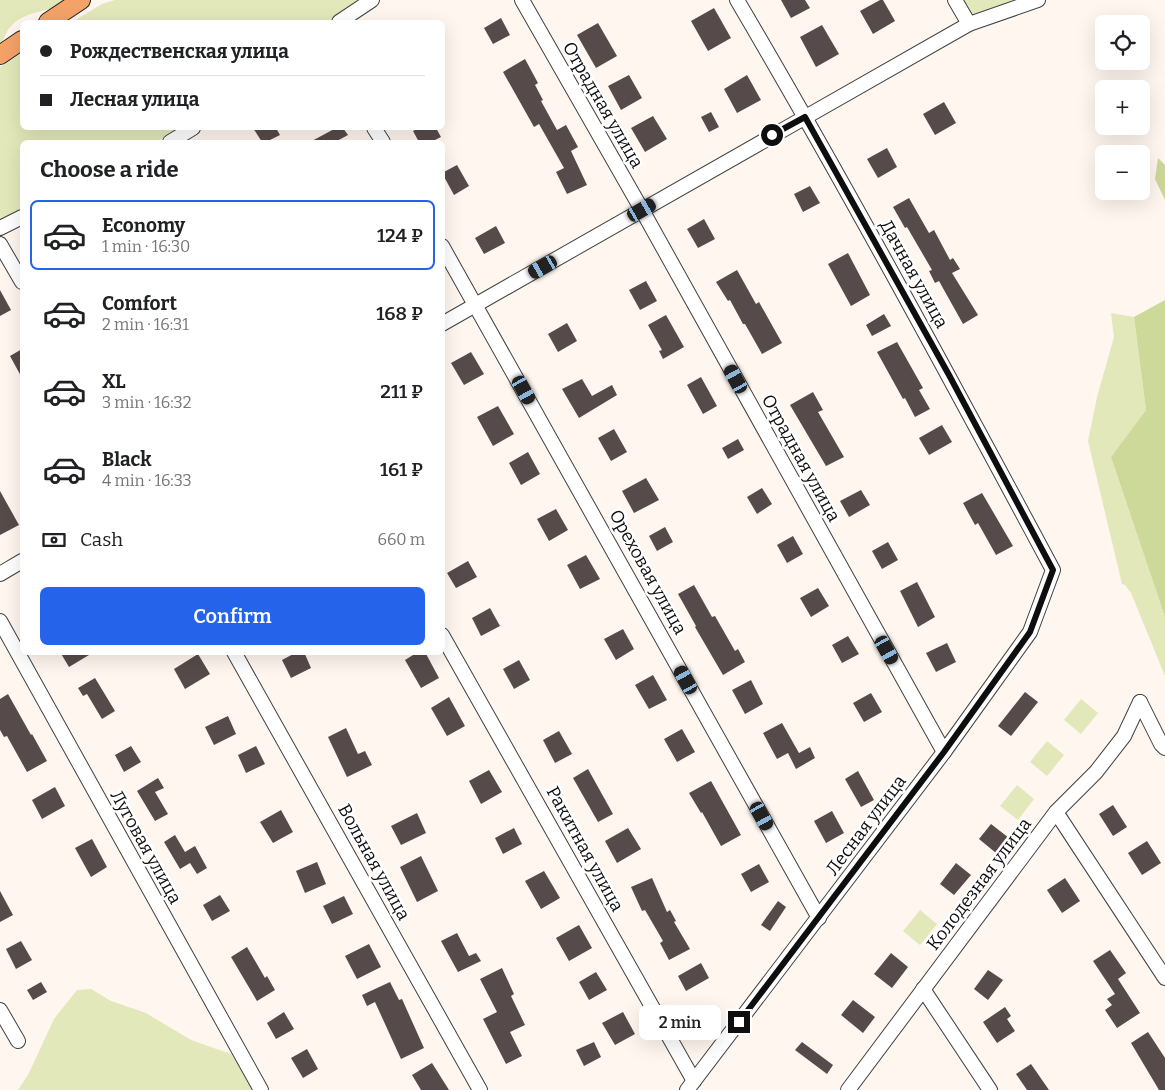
<!DOCTYPE html>
<meta charset="utf-8">
<style>
body{margin:0;font-family:Bitter,serif;background:#f6f6f6;color:#202124;height:100vh;display:flex;flex-direction:column;font-size:19px;white-space:nowrap}
*{box-sizing:border-box;margin:0}
p{font-size:16px;color:#757577}
.icon{flex:none;width:28px;height:28px;fill:none;stroke:currentColor;stroke-width:2;stroke-linecap:round;stroke-linejoin:round}
.map{position:relative;flex:1;overflow:hidden}
.sheet{position:absolute;left:20px;top:140px;width:425px;height:515px;display:flex;flex-direction:column;background:#fff;border-radius:8px;box-shadow:0 5px 20px #0002}
.sheet>*{flex:none}
.hud{position:absolute;left:20px;top:20px;width:425px;height:110px;border-radius:8px;box-shadow:0 5px 20px #0002;display:grid;align-content:center;height:110px;padding:0 20px;background:#fff}
.tools{position:absolute;left:1095px;top:15px;display:grid;gap:10px}
.tools a{display:grid;place-items:center;width:55px;height:55px;border-radius:8px;background:#fff;box-shadow:0 5px 20px #0002;font-size:25px}
.end{position:absolute;width:22px;height:22px;margin:-11px;border:6px solid #0e0e0e;background:#fff;box-shadow:0 0 0 2px #fff}
.from{border-radius:50%}
.bubble{position:absolute;height:35px;border-radius:8px;background:#fff;box-shadow:0 5px 20px #0002;font-size:16px;font-weight:600;line-height:35px;text-align:center}
.car{position:absolute;width:15px;height:30px;margin:-15px -8px;border-radius:6px;box-shadow:0 0 4px 1px #0007;background:linear-gradient(#222 24%,#8ab4d8 0 40%,#222 0 76%,#8ab4d8 0 86%,#222 0)}
.hud b{display:flex;align-items:center;gap:18px;height:48px;font-size:19px}
.hud b+b{border-top:1px solid #e0e0e0}
.hud i{width:12px;height:12px;background:#202124}
ul{padding:0;list-style:none}
li{display:flex;align-items:center;gap:15px;height:70px;margin:0 10px 8px;padding:0 10px;border:2px solid transparent;border-radius:8px}
li div{flex:1}
li b{display:block;font-size:19px}
li em{font-style:normal;font-weight:600}
li.current{border-color:#2563eb}
li>.icon{width:45px;height:45px;stroke-width:1.5}
h2{padding:0 20px;font-size:22px;line-height:60px}
.pay{display:flex;align-items:center;gap:12px;height:55px;padding:0 20px;font-size:19px}
.pay p{margin-inline-start:auto}
.cta{display:flex;gap:10px;margin-top:auto;padding:10px 20px}
.cta a{flex:1;height:58px;border-radius:8px;background:#2563eb;color:#fff;font-size:20px;font-weight:600;line-height:58px;text-align:center}
.map>svg:first-child{display:block}
.green{fill:#e2e8b9}
.forest{fill:#ccd999}
.building{fill:#564b4a}
.lines{fill:none;stroke-linecap:round;stroke-linejoin:round}
.minor-casing{stroke:#414141;stroke-width:16}
.major-casing{stroke:#1f1f1f;stroke-width:20}
.minor{stroke:#fff;stroke-width:14}
.major{stroke:#f5a268;stroke-width:18}
.route{stroke:#0e0e0e;stroke-width:6}
.labels{text-anchor:middle;stroke-width:5;stroke-linejoin:round;paint-order:stroke}
.street-label{font-size:18px;fill:#0e0e0e;stroke:#fff}
</style>
<div class="map">
<svg width="1165" height="1090" viewBox="0 0 1165 1090">
<rect width="100%" height="100%" fill="#fff6ef"/>
<g class="green">
<path d="M0,0H72C54,13 28,8 11,26C6,31 3,41 0,47Z"/>
<path d="M115,0H360L329,22H72L102,4Z"/>
<path d="M960,0H1012L1013,5L971,19Z"/>
<path d="M22,53V128H180L156,142H22V208L0,220V67Z"/>
<path d="M1111,313L1134,317L1146,410L1111,457L1165,617V676L1131,593L1125,585L1122,584L1088,441L1097,397L1114,337Z"/>
<path d="M1081,699L1098,713L1081,734L1064,720Z"/>
<path d="M1047,741L1064,755L1047,776L1030,762Z"/>
<path d="M1017,785L1034,799L1018,820L1000,806Z"/>
<path d="M920,910L937,924L920,945L903,931Z"/>
<path d="M91,989L111,1001L146,1013L191,1040L231,1054L256,1090H18L28,1075L54,1019L77,990Z"/>
</g>
<g class="forest">
<path d="M1158,158L1165,165V200L1155,179Z"/>
<path d="M1165,300V617L1111,457L1146,410L1134,317Z"/>
</g>
<g class="building">
<path d="M781,0H805L810,8L791,18Z"/>
<path d="M880,0H883L895,21L873,34L860,11Z"/>
<path d="M714,8L731,38L708,51L691,21Z"/>
<path d="M501,18L510,35L493,44L484,28Z"/>
<path d="M598,23L617,56L596,68L577,35Z"/>
<path d="M822,25L839,54L816,67L800,37Z"/>
<path d="M525,59L538,83L535,85L543,100L541,101L557,130L566,125L578,147L571,151L587,185L567,194L556,172L564,168L539,124L534,127L503,72Z"/>
<path d="M629,75L642,98L621,110L608,86Z"/>
<path d="M747,75L761,100L737,113L724,89Z"/>
<path d="M944,102L956,123L935,135L923,114Z"/>
<path d="M711,112L719,127L709,132L701,117Z"/>
<path d="M653,116L667,139L645,152L631,128Z"/>
<path d="M253,128H276L280,135L266,142H262Z"/>
<path d="M336,128H343L348,135L335,142H310Z"/>
<path d="M419,128H436L441,137L431,142H419L413,131Z"/>
<path d="M887,148L897,167L878,178L867,159Z"/>
<path d="M457,165L469,186L454,195L442,173Z"/>
<path d="M810,186L820,203L803,212L794,194Z"/>
<path d="M909,198L929,233L934,230L950,260L953,258L960,269L952,273L978,315L963,324L939,281L935,283L929,271L932,270L907,227L905,228L893,207Z"/>
<path d="M704,219L715,239L698,248L687,229Z"/>
<path d="M496,226L505,243L484,254L475,238Z"/>
<path d="M848,253L870,295L851,306L828,264Z"/>
<path d="M737,270L756,304L759,302L782,343L762,354L745,324H743L730,300L728,301L716,282Z"/>
<path d="M646,281L657,301L640,310L629,290Z"/>
<path d="M0,290L11,310L0,316Z"/>
<path d="M884,314L891,326L872,336L866,325Z"/>
<path d="M666,315L684,347L663,359L659,351L662,350L648,325Z"/>
<path d="M567,323L577,341L558,352L548,334Z"/>
<path d="M897,342L923,388L919,390L930,409L915,417L905,398L903,399L877,352Z"/>
<path d="M22,349V378L10,356Z"/>
<path d="M471,352L484,374L464,385L451,363Z"/>
<path d="M701,377L717,406L703,414L687,385Z"/>
<path d="M582,379L592,396L612,385L617,395L579,418L562,389Z"/>
<path d="M813,392L823,410L818,412L844,457L826,466L790,405Z"/>
<path d="M498,406L514,434L493,446L477,417Z"/>
<path d="M942,425L952,442L929,455L919,438Z"/>
<path d="M614,429L627,452L611,461L598,438Z"/>
<path d="M738,439L744,450L728,459L722,448Z"/>
<path d="M528,452L540,474L521,485L509,463Z"/>
<path d="M646,478L659,500L634,513L622,491Z"/>
<path d="M762,488L772,504L757,514L747,497Z"/>
<path d="M861,490L870,505L849,517L840,501Z"/>
<path d="M0,491L19,525L0,535Z"/>
<path d="M982,493L1013,546L996,555L978,523L975,525L963,503Z"/>
<path d="M556,509L568,530L549,541L537,519Z"/>
<path d="M665,527L673,542L657,551L649,536Z"/>
<path d="M793,536L803,554L787,563L777,545Z"/>
<path d="M888,542L898,560L882,569L872,551Z"/>
<path d="M586,555L600,579L580,589L567,565Z"/>
<path d="M468,561L477,577L456,588L447,573Z"/>
<path d="M917,582L935,617L918,627L900,591Z"/>
<path d="M694,585L712,617L715,616L735,651L738,649L745,662L723,675L695,627L696,626L678,594Z"/>
<path d="M818,588L829,606L811,617L800,598Z"/>
<path d="M490,608L500,626L481,636L472,618Z"/>
<path d="M623,629L634,649L616,660L604,639Z"/>
<path d="M848,636L859,654L842,663L832,645Z"/>
<path d="M947,643L956,662L936,672L926,653Z"/>
<path d="M60,652H94L69,667Z"/>
<path d="M297,652H304L311,668L291,678L282,660Z"/>
<path d="M418,652H425L439,678L421,688L405,660Z"/>
<path d="M198,654L210,674L185,689L174,669Z"/>
<path d="M519,660L530,680L514,689L503,669Z"/>
<path d="M653,675L667,700L649,709L635,685Z"/>
<path d="M95,678L115,711L102,719L87,694L83,696L78,688Z"/>
<path d="M751,680L763,704L745,714L732,690Z"/>
<path d="M1025,692L1038,702L1011,736L998,726Z"/>
<path d="M871,693L882,712L864,722L853,703Z"/>
<path d="M8,694L31,735L32,734L47,761L27,772L7,736L4,737L0,730V699Z"/>
<path d="M449,697L465,726L447,736L431,708Z"/>
<path d="M228,716L236,734L214,745L205,727Z"/>
<path d="M782,723L799,753L810,747L815,758L796,769L788,753L777,759L763,733Z"/>
<path d="M346,728L358,754L365,751L372,765L347,777L328,737Z"/>
<path d="M682,729L695,752L677,762L664,739Z"/>
<path d="M559,731L572,754L555,763L543,740Z"/>
<path d="M131,746L141,762L124,772L115,755Z"/>
<path d="M256,746L265,764L246,773L238,755Z"/>
<path d="M588,769L613,814L598,822L573,778Z"/>
<path d="M489,770L502,792L481,804L469,781Z"/>
<path d="M858,771L874,800L861,807L845,779Z"/>
<path d="M158,778L164,788L155,792L168,814L155,821L137,791Z"/>
<path d="M711,781L741,835L721,846L702,812L701,813L689,793Z"/>
<path d="M55,787L65,806L42,819L32,800Z"/>
<path d="M1113,805L1127,827L1113,836L1099,814Z"/>
<path d="M281,810L293,832L273,843L260,822Z"/>
<path d="M832,811L844,833L826,843L814,821Z"/>
<path d="M417,813L426,833L401,845L391,826Z"/>
<path d="M991,824L1009,838L996,853L979,839Z"/>
<path d="M514,828L522,844L503,854L495,838Z"/>
<path d="M628,828L641,849L617,863L605,841Z"/>
<path d="M175,835L185,852L195,846L207,868L197,874L190,863L180,869L164,842Z"/>
<path d="M92,839L107,867L91,877L75,848Z"/>
<path d="M1147,841L1161,863L1142,875L1128,853Z"/>
<path d="M421,856L438,891L417,902L400,867Z"/>
<path d="M317,862L326,884L305,893L296,871Z"/>
<path d="M956,863L971,875L954,895L940,884Z"/>
<path d="M759,864L769,882L751,892L741,874Z"/>
<path d="M544,871L560,898L541,909L525,881Z"/>
<path d="M652,878L667,912L670,910L676,921L674,922L690,949L669,960L660,943L663,941L645,910L642,911L631,887Z"/>
<path d="M1065,878L1080,901L1062,913L1047,890Z"/>
<path d="M0,891L13,915L0,922Z"/>
<path d="M220,895L230,911L212,921L203,905Z"/>
<path d="M344,896L353,914L332,924L323,906Z"/>
<path d="M778,901L786,907L770,931L761,925Z"/>
<path d="M579,925L592,948L569,961L556,938Z"/>
<path d="M457,933L469,956L476,953L481,961L458,972L441,941Z"/>
<path d="M21,941L32,960L16,969L6,949Z"/>
<path d="M369,944L381,967L357,979L345,956Z"/>
<path d="M247,947L265,978L267,976L275,990L257,1001L231,957Z"/>
<path d="M1110,950L1126,973L1118,979L1140,1013L1117,1028L1105,1010L1112,1005L1107,999L1115,994L1093,961Z"/>
<path d="M891,953L908,967L892,988L874,974Z"/>
<path d="M701,963L709,978L686,991L678,976Z"/>
<path d="M502,968L514,994L511,996L525,1025L510,1032L522,1056L506,1064L483,1019L497,1012L480,979Z"/>
<path d="M988,970L1003,980L988,1000L974,989Z"/>
<path d="M596,972L607,990L589,1000L579,982Z"/>
<path d="M41,982L47,992L33,1000L27,990Z"/>
<path d="M390,982L399,1000L402,999L424,1048L401,1059L375,1002L367,1006L362,995Z"/>
<path d="M853,1000L875,1017L863,1033L841,1015Z"/>
<path d="M1005,1007L1011,1016L1007,1019L1015,1031L997,1043L983,1022Z"/>
<path d="M284,1012L294,1029L276,1039L267,1023Z"/>
<path d="M623,1012L635,1034L615,1045L602,1023Z"/>
<path d="M1148,1032L1165,1058V1090H1159L1131,1043Z"/>
<path d="M594,1042L601,1057L584,1066L576,1050Z"/>
<path d="M802,1042L833,1065L827,1074L795,1050Z"/>
<path d="M307,1049L318,1069L303,1078L291,1058Z"/>
<path d="M432,1063L449,1090H421L412,1075Z"/>
<path d="M1031,1064L1049,1090H1027L1016,1074Z"/>
</g>
<g class="lines">
<defs>
<g id="minor">
<path d="M522,0L642,210L944,752"/>
<path d="M955,0L969,24"/>
<path d="M339,22L372,0"/>
<path d="M374,128L383,142"/>
<path d="M170,142L193,128"/>
<path d="M0,228L22,217"/>
<path d="M0,244L22,282"/>
<path d="M442,246L819,918"/>
<path d="M442,324L969,24L1038,0"/>
<path d="M0,574L22,561"/>
<path d="M0,621L261,1090"/>
<path d="M442,635L694,1081"/>
<path d="M234,652L480,1090"/>
<path d="M1140,702L1161,744L1165,748"/>
<path d="M1056,812L1165,978"/>
<path d="M923,989L990,1090"/>
<path d="M0,1010L18,1041"/>
<path d="M687,1090L944,752L1030,632L1053,570C950,378 847,187 737,0"/>
<path d="M848,1090L1056,812L1096,772L1124,736L1140,702"/>
</g>
<g id="major">
<path d="M48,22L81,0"/>
<path d="M0,55L22,40"/>
</g>
</defs>
<use href="#minor" class="minor-casing"/>
<use href="#major" class="major-casing"/>
<use href="#minor" class="minor"/>
<use href="#major" class="major"/>
</g>
<g class="lines">
<path class="route" d="M739,1022L944,752L1030,632L1053,570L949,375L805,117L772,135"/>
</g>
<g class="labels">
<g class="street-label">
<text transform="translate(603 105) rotate(60)" y="6">Отрадная улица</text>
<text transform="translate(914 274) rotate(61)" y="6">Дачная улица</text>
<text transform="translate(801 458) rotate(61)" y="6">Отрадная улица</text>
<text transform="translate(648 572) rotate(61)" y="6">Ореховая улица</text>
<text transform="translate(866 825) rotate(-53)" y="6">Лесная улица</text>
<text transform="translate(146 847) rotate(61)" y="6">Луговая улица</text>
<text transform="translate(585 849) rotate(61)" y="6">Ракитная улица</text>
<text transform="translate(374 862) rotate(61)" y="6">Вольная улица</text>
<text transform="translate(979 884) rotate(-53)" y="6">Колодезная улица</text>
</g>
</g>
</svg>
<div class="tools">
<a><svg class="icon" aria-label="locate" viewBox="0 0 24 24"><circle cx="12" cy="12" r="6"/><path d="M12 2v4M12 18v4M2 12h4M18 12h4"/></svg></a>
<a>+</a>
<a>−</a>
</div>
<i class="end from" style="left:772px;top:135px"></i>
<i class="end" style="left:739px;top:1022px"></i>
<div class="bubble" style="left:639px;top:1005px;width:82px">2 min</div>
<i class="car" style="left:642px;top:210px;rotate:60deg"></i>
<i class="car" style="left:543px;top:267px;rotate:240deg"></i>
<i class="car" style="left:736px;top:379px;rotate:331deg"></i>
<i class="car" style="left:524px;top:390px;rotate:151deg"></i>
<i class="car" style="left:887px;top:650px;rotate:151deg"></i>
<i class="car" style="left:686px;top:680px;rotate:331deg"></i>
<i class="car" style="left:762px;top:816px;rotate:151deg"></i>
<div class="hud">
<b><i class="from"></i>Рождественская улица</b>
<b><i></i>Лесная улица</b>
</div>
<section class="sheet">
<h2>Choose a ride</h2>
<ul>
<li class="current"><svg class="icon" aria-label="car" viewBox="0 0 24 24"><path d="M5 17H2v-5l4-1 3-4h7l3 4 3 1v5h-3M9 17h6M6 11h13"/><circle cx="7" cy="17" r="2"/><circle cx="17" cy="17" r="2"/></svg><div><b>Economy</b><p>1 min · 16:30</p></div><em>124 ₽</em></li>
<li><svg class="icon" aria-label="car" viewBox="0 0 24 24"><path d="M5 17H2v-5l4-1 3-4h7l3 4 3 1v5h-3M9 17h6M6 11h13"/><circle cx="7" cy="17" r="2"/><circle cx="17" cy="17" r="2"/></svg><div><b>Comfort</b><p>2 min · 16:31</p></div><em>168 ₽</em></li>
<li><svg class="icon" aria-label="car" viewBox="0 0 24 24"><path d="M5 17H2v-5l4-1 3-4h7l3 4 3 1v5h-3M9 17h6M6 11h13"/><circle cx="7" cy="17" r="2"/><circle cx="17" cy="17" r="2"/></svg><div><b>XL</b><p>3 min · 16:32</p></div><em>211 ₽</em></li>
<li><svg class="icon" aria-label="car" viewBox="0 0 24 24"><path d="M5 17H2v-5l4-1 3-4h7l3 4 3 1v5h-3M9 17h6M6 11h13"/><circle cx="7" cy="17" r="2"/><circle cx="17" cy="17" r="2"/></svg><div><b>Black</b><p>4 min · 16:33</p></div><em>161 ₽</em></li>
</ul>
<div class="pay"><svg class="icon" aria-label="cash" viewBox="0 0 24 24"><path d="M3 7h18v10H3z"/><circle cx="12" cy="12" r="2"/></svg>Cash<p>660 m</p></div>
<div class="cta"><a>Confirm</a></div>
</section>
</div>
